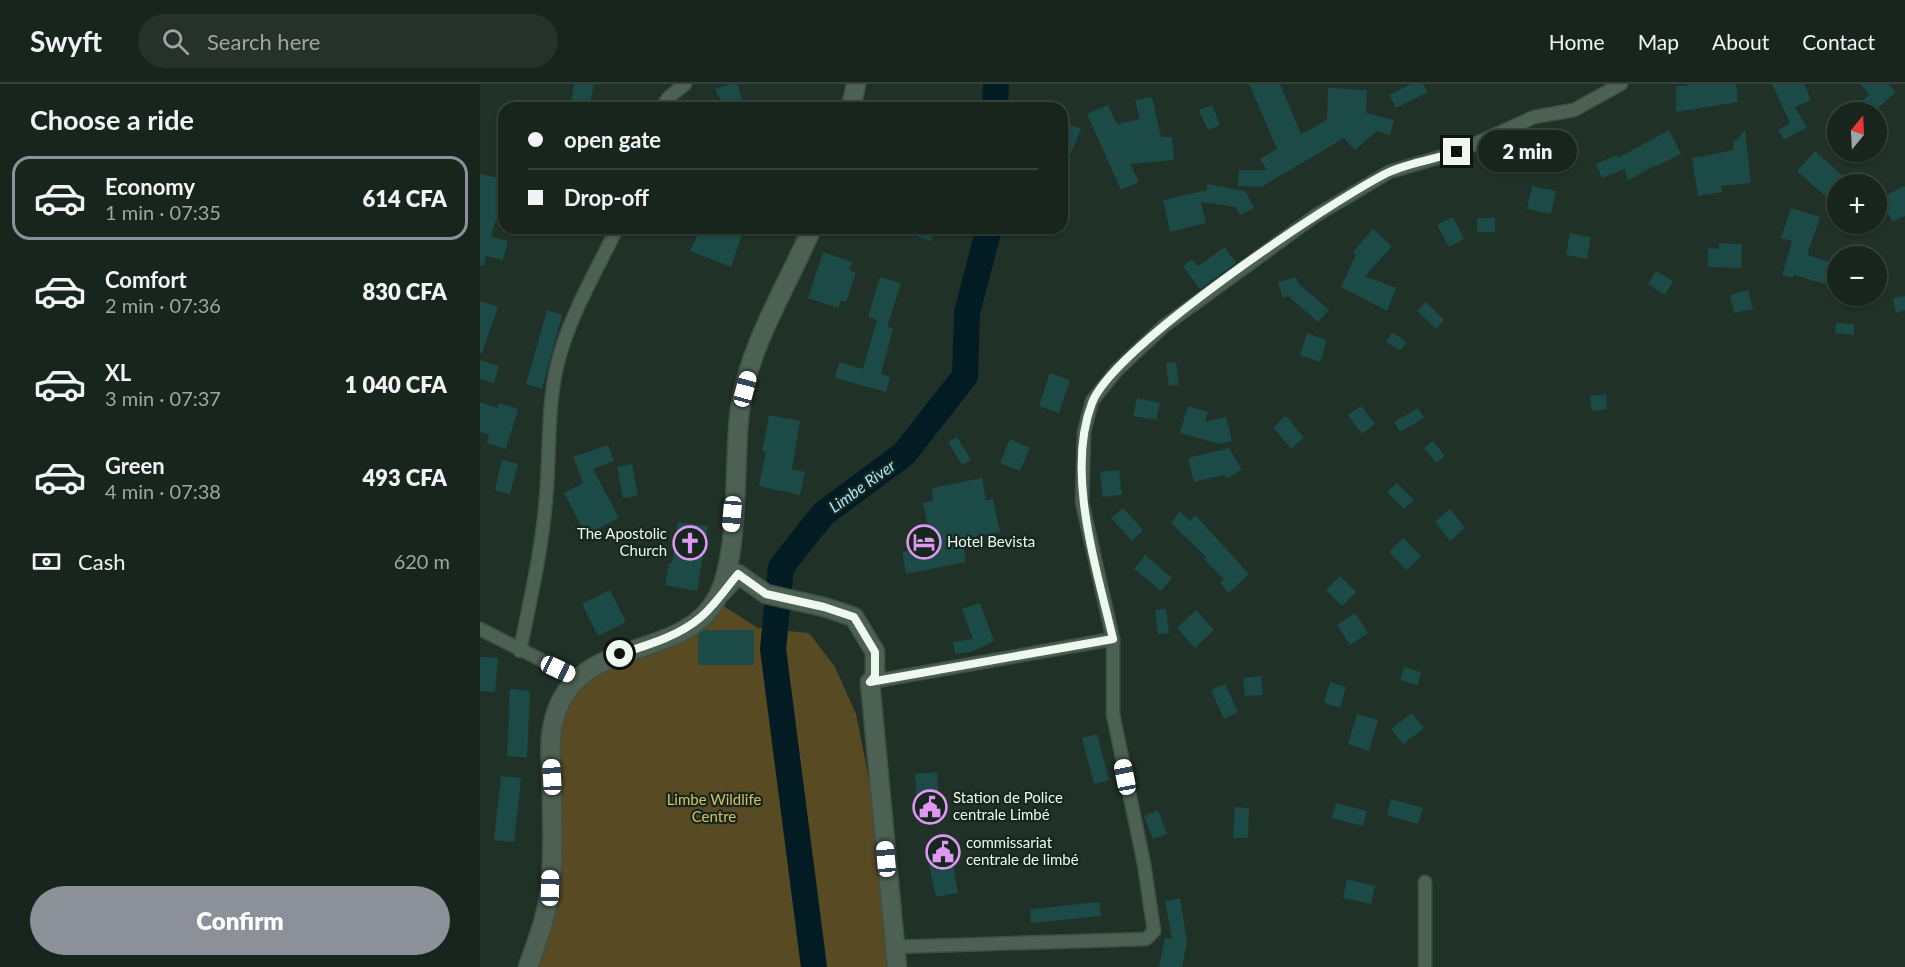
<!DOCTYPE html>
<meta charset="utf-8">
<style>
body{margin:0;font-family:Lato,sans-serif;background:#25312a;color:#f1f3f6;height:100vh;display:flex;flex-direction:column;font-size:22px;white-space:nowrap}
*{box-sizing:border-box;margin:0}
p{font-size:20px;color:#9fa5a4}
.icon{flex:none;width:33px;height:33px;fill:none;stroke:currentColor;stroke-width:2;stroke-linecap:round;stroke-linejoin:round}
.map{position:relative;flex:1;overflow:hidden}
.side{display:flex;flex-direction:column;background:#18251d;width:480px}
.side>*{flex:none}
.top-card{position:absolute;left:18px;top:18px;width:570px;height:132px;border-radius:18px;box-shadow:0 2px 4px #0004,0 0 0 2px #36423b;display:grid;align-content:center;height:132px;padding:0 30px;background:#18251d}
.needle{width:39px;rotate:18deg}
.controls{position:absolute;left:1347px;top:18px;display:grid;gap:12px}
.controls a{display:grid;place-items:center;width:60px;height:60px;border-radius:50%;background:#18251d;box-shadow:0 2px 4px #0004,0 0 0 2px #36423b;font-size:30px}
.end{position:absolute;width:27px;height:27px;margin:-14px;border:8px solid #edf8f0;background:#111;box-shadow:0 0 0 3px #111}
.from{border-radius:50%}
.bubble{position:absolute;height:42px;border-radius:21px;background:#18251d;box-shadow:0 2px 4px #0004,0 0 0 2px #36423b;font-size:20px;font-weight:800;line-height:42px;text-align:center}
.car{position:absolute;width:18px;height:36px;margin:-18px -9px;border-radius:8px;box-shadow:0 0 4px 2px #0007;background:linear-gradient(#fff 24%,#345 0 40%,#fff 0 76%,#345 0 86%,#fff 0)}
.top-card b{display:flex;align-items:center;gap:21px;height:57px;font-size:22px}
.top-card b+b{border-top:2px solid #36423b}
.top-card i{width:15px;height:15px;background:#f1f3f6}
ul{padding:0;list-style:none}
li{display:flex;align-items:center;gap:18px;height:84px;margin:0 12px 9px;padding:0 18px;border:3px solid transparent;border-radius:18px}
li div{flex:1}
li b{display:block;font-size:22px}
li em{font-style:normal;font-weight:800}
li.current{border-color:#8c9099}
li>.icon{width:54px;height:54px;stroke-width:1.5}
h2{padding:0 30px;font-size:27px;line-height:72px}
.pay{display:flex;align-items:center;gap:15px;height:66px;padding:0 30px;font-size:22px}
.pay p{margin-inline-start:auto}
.action{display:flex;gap:12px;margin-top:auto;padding:12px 30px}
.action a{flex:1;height:69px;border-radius:36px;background:#8c9099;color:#fff;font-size:24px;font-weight:800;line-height:69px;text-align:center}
header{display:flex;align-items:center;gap:36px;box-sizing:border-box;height:84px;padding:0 30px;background:#18251d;border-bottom:2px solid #36423b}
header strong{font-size:28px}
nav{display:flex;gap:33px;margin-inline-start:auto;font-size:21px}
.search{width:420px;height:54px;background:#25312a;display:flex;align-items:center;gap:15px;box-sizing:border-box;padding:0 21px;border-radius:33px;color:#9fa5a4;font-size:22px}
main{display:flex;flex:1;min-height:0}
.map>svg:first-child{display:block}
.green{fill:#584b23}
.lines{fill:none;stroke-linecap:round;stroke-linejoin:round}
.river{stroke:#031c24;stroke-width:26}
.building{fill:#1b4a47}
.street-casing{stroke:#3f4f45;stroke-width:15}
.secondary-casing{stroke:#3f4f45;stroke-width:21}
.street{stroke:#4d6054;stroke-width:12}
.secondary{stroke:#4d6054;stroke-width:18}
.route{stroke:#edf8f0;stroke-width:8}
.labels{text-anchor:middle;stroke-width:4.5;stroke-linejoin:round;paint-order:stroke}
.poi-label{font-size:15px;fill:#edf8f0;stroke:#16271d;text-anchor:start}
.park-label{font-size:15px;fill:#dbbe63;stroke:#16271d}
.water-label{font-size:16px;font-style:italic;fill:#a7e6fc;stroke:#16271d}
</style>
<header>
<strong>Swyft</strong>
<div class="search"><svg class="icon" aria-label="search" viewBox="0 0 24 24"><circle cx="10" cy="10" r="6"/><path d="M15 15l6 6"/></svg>Search here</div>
<nav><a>Home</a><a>Map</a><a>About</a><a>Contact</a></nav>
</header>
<main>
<section class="side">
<h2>Choose a ride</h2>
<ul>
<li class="current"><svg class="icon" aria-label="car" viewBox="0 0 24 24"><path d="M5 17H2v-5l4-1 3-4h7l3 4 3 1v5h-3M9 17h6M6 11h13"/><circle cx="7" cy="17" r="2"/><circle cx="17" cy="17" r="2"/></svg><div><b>Economy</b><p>1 min · 07:35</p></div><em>614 CFA</em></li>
<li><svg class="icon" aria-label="car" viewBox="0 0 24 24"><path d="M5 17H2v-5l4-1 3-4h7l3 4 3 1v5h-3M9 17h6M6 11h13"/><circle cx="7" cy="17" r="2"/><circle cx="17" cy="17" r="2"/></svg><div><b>Comfort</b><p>2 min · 07:36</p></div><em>830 CFA</em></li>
<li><svg class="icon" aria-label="car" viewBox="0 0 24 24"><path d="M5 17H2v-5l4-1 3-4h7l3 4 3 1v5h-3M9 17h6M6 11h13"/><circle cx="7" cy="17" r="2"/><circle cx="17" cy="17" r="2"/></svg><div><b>XL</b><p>3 min · 07:37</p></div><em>1 040 CFA</em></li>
<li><svg class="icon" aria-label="car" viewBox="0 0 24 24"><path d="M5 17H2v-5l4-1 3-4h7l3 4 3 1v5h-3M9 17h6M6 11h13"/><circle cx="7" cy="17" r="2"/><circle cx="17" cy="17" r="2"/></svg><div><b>Green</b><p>4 min · 07:38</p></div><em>493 CFA</em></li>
</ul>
<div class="pay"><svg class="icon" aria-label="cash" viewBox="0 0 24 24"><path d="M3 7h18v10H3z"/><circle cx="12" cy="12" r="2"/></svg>Cash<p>620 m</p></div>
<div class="action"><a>Confirm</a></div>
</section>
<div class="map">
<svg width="1425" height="883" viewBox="0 0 1425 883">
<rect width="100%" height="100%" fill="#203127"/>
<path class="green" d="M242,521L278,544L329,549L355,583L376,630L426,883H53L73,828L76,634L98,597Z"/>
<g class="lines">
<g class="river">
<path d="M515,24L516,0"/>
<path d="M334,883L293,565L301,483L343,430L424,370L485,292L487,229L509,144"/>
</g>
</g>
<g class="building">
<path d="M94,0H114L109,24H90Z"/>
<path d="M250,0H257L265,24H245L235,5Z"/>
<path d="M769,0H800L821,50L847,36L848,4L887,6L886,29L914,36L910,51L897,47L875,66L864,54L781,103L758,102L759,86H787L780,75L797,65Z"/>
<path d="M931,0H943L948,8L916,24L909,11Z"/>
<path d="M1207,0H1256L1258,18L1196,28V2H1207Z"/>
<path d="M1292,0H1324L1331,16L1315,23L1327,43L1304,56L1298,46L1310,39Z"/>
<path d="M1380,0H1409L1416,8L1393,28H1374L1389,10Z"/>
<path d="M672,13L681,53H692L694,76L650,80L659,98L641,106L607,30L628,21L637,40L660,35L655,16Z"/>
<path d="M732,21L740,41L728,46L719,26Z"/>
<path d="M586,39L601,45L591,69L582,66V48Z"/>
<path d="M1189,46L1201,70L1175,83V81L1148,97L1145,85L1122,94L1116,80L1137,71L1138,74Z"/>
<path d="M1265,46L1271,99L1241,102L1242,108L1218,112L1212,74L1254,66L1253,57L1257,56Z"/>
<path d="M1335,67L1372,100H1358V114L1353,119L1317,87Z"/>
<path d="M0,90L24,95L22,128H18L11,153L28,157L23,176L6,172L4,182L0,181Z"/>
<path d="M727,100L765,107L774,124L760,131L756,123L721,118L726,139L690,148L683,116L727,106Z"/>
<path d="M1052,102L1076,107L1071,130L1047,125Z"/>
<path d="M1425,102V132L1412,138L1401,114Z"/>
<path d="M1311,124L1340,133L1327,171L1356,180L1349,201L1314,191L1313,194L1302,191L1312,157L1301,154Z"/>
<path d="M973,133L984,155L969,163L957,141Z"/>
<rect x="997" y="134" width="18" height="14"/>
<path d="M221,144H264L251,183L210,167Z"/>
<path d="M419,144H455L451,157L418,146Z"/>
<path d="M893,145L912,162L885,192L916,204L907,227L861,203L876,171L873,168Z"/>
<path d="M1090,149L1111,153L1107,175L1086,171Z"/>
<path d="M1239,159L1262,160L1261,184L1228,183V164L1239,165Z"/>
<path d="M745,163L756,179L720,205L703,182L712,175L718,182Z"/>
<path d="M343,168L372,178L369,186L376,189L366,218L361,216L358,224L328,214Z"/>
<path d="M1176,187L1193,197L1185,211L1168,200Z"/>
<path d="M400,193L421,199L407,243L413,244L401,290L410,293L406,308L355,294L359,278L383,285L397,236L388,233Z"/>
<path d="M816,193L818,199L849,226L838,238L808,212L803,214L798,198Z"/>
<path d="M1268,206L1273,225L1254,229L1250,211Z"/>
<path d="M1425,212V226L1416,229L1413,214Z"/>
<path d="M0,217L18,223L2,269H0Z"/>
<path d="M946,218L964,236L956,245L937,227Z"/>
<path d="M67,226L82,231L62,305L46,300Z"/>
<path d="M1356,239L1374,240V251L1355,249Z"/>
<path d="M912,248L927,258L920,267L906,258Z"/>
<path d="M827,249L847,256L840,278L820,271Z"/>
<path d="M0,276L19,282L14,299L0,295Z"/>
<path d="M696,278L699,301L689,302L686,279Z"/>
<path d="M570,289L590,296L579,329L559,322Z"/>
<path d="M1126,310L1127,325L1112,327L1110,312Z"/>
<path d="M657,314L680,319L676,336L653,332Z"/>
<path d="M0,318L17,324L19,319L38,325L26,365L7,359L9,350L0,348Z"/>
<path d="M708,322L728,328L725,338L746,333L752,357L739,360L700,349Z"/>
<path d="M881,322L895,340L882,350L868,331Z"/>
<path d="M938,324L944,334L920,348L914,338Z"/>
<path d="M289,331L320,337L312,385L325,388L320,411L279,402L286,368L282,367Z"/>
<path d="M806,332L824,354L811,365L793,343Z"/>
<path d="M477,353L491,376L482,381L468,358Z"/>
<path d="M530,355L550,364L540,387L520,379Z"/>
<path d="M953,357L965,372L956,379L944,364Z"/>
<path d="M128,361L134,377L113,385L139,434L106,451L84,409L103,399L93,373Z"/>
<path d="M749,364L762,386L746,395L744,391L714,398L708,374Z"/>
<path d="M22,376L38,380L30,410L15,406Z"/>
<path d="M152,380L158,412L143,414L137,383Z"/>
<path d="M639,386L642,411L623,413L620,388Z"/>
<path d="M502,394L506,416L513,415L520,448L482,455L486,478L426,490L422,468L452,462L443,419L453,417L452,404Z"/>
<path d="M917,399L934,416L924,425L907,408Z"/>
<path d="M643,424L663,446L652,457L631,434Z"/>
<path d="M970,425L985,444L970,457L955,438Z"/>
<path d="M700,427L710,437L715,431L769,490L749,509L740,499L744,495L724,475L726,473L691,439Z"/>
<path d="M198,438L228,442L217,507L185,501L189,479H192Z"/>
<path d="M923,454L941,472L927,486L909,468Z"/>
<path d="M665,471L692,494L681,507L654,485Z"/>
<path d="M860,492L876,508L862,522L846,506Z"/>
<path d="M130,506L146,538L118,552L102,520Z"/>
<path d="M500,519L514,557L491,568L475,570L473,558L493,555L482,525Z"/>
<path d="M686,525L689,549L678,550L675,526Z"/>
<path d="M716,526L734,546L715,564L697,544Z"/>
<path d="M875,529L888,549L870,561L857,541Z"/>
<path d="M224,546H274V581H218V550Z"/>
<path d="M0,573L18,574L15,608L0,607Z"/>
<path d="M924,583L941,588L938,601L920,596Z"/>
<path d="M781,592L783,611L765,612L763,594Z"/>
<path d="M850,598L866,603L860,624L844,619Z"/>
<path d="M745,600L758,628L744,635L731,606Z"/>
<path d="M30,605L50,607L47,674L27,672Z"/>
<path d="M932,629L944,644L923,660L911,645Z"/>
<path d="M877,630L898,636L889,667L868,660Z"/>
<path d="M617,650L629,696L614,700L602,654Z"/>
<path d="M457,688L460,733L438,735L435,690Z"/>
<path d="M21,692L41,694L34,758L14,756Z"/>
<path d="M911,715L943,724L938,740L907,731Z"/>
<path d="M856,719L887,727L883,742L852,734Z"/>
<path d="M755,723L769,724L768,754H753Z"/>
<path d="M678,726L687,750L673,755L664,732Z"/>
<path d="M469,760L478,809L456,813L449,780L457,779L455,762Z"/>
<path d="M867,795L895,802L891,820L863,814Z"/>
<path d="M700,814L707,858L702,883H679L685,854L692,855L685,817Z"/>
<path d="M619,818L621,832L551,839L550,825Z"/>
</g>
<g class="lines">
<defs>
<g id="street">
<path d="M182,24L188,14L205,0"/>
<path d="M0,545L97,594"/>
<path d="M40,567C50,516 62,466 66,414C70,370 67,325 77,282C88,234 116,188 137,144"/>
<path d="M390,598L633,555L602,418L604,348L612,317L637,286L684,242L739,202L835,132L909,88L977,68L1054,33L1094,26L1141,0"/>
<path d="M945,798V883"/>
<path d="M414,863L666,855L674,847L664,780L633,630V555"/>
</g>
<g id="secondary">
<path d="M371,24L376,0"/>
<path d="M242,508L258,490L286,510L344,523L374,533L395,568V593L390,598L417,883"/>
<path d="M48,883C57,857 67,832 70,805C74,775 72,743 72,714C72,687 67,658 75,632C99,551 203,578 237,514C261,469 253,377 260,325C269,260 307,203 332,144"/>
</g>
</defs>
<use href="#street" class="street-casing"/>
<use href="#secondary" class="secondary-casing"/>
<use href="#street" class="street"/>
<use href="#secondary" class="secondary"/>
</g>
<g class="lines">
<path class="route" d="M140,570C168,561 199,552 221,533C235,521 246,504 258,490L286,510L344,523L374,533L395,568V592L390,598L633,555C617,485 585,389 612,319C633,263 848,119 907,89C928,79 955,75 977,68"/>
</g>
<defs>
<symbol id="hotel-ring" viewBox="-11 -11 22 22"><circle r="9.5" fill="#16271d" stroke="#df98f2" stroke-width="1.5"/><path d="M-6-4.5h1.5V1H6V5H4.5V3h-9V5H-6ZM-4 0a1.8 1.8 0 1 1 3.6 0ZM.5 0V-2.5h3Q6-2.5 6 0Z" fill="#df98f2"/></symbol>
<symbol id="church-ring" viewBox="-11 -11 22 22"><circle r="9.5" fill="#16271d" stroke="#df98f2" stroke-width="1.5"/><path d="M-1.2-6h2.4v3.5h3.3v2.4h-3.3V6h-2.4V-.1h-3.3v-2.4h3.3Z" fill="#df98f2"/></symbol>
<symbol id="civic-ring" viewBox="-11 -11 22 22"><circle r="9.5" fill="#16271d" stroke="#df98f2" stroke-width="1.5"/><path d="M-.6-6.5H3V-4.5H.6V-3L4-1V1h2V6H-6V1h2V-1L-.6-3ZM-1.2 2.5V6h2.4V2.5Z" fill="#df98f2"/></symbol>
</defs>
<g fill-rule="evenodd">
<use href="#hotel-ring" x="425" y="439" width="38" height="38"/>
<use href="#church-ring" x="191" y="440" width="38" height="38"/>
<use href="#civic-ring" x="431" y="704" width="38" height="38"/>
<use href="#civic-ring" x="444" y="749" width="38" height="38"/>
</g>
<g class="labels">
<g class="poi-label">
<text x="187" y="455" text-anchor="end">The Apostolic<tspan x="187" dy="17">Church</tspan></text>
<text x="467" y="463">Hotel Bevista</text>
<text x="473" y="719">Station de Police<tspan x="473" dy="17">centrale Limbé</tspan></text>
<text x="486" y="764">commissariat<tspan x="486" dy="17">centrale de limbé</tspan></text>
</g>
<g class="park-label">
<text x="234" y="721">Limbe Wildlife<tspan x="234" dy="17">Centre</tspan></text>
</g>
<g class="water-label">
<text transform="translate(382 402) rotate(-36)" y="6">Limbe River</text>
</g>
</g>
</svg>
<div class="controls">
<a><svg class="needle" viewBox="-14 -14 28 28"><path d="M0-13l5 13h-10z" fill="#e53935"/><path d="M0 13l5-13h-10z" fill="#9fa5a4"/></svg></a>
<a>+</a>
<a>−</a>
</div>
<i class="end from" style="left:140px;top:570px"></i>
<i class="end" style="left:977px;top:68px"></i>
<div class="bubble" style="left:998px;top:46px;width:99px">2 min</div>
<i class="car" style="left:265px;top:305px;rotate:15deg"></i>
<i class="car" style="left:252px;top:430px;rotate:185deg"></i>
<i class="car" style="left:78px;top:585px;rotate:115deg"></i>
<i class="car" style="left:72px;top:693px;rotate:357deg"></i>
<i class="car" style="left:645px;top:693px;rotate:349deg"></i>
<i class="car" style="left:406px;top:775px;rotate:355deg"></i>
<i class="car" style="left:70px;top:804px;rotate:1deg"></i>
<div class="top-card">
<b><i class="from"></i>open gate</b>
<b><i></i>Drop-off</b>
</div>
</div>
</main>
